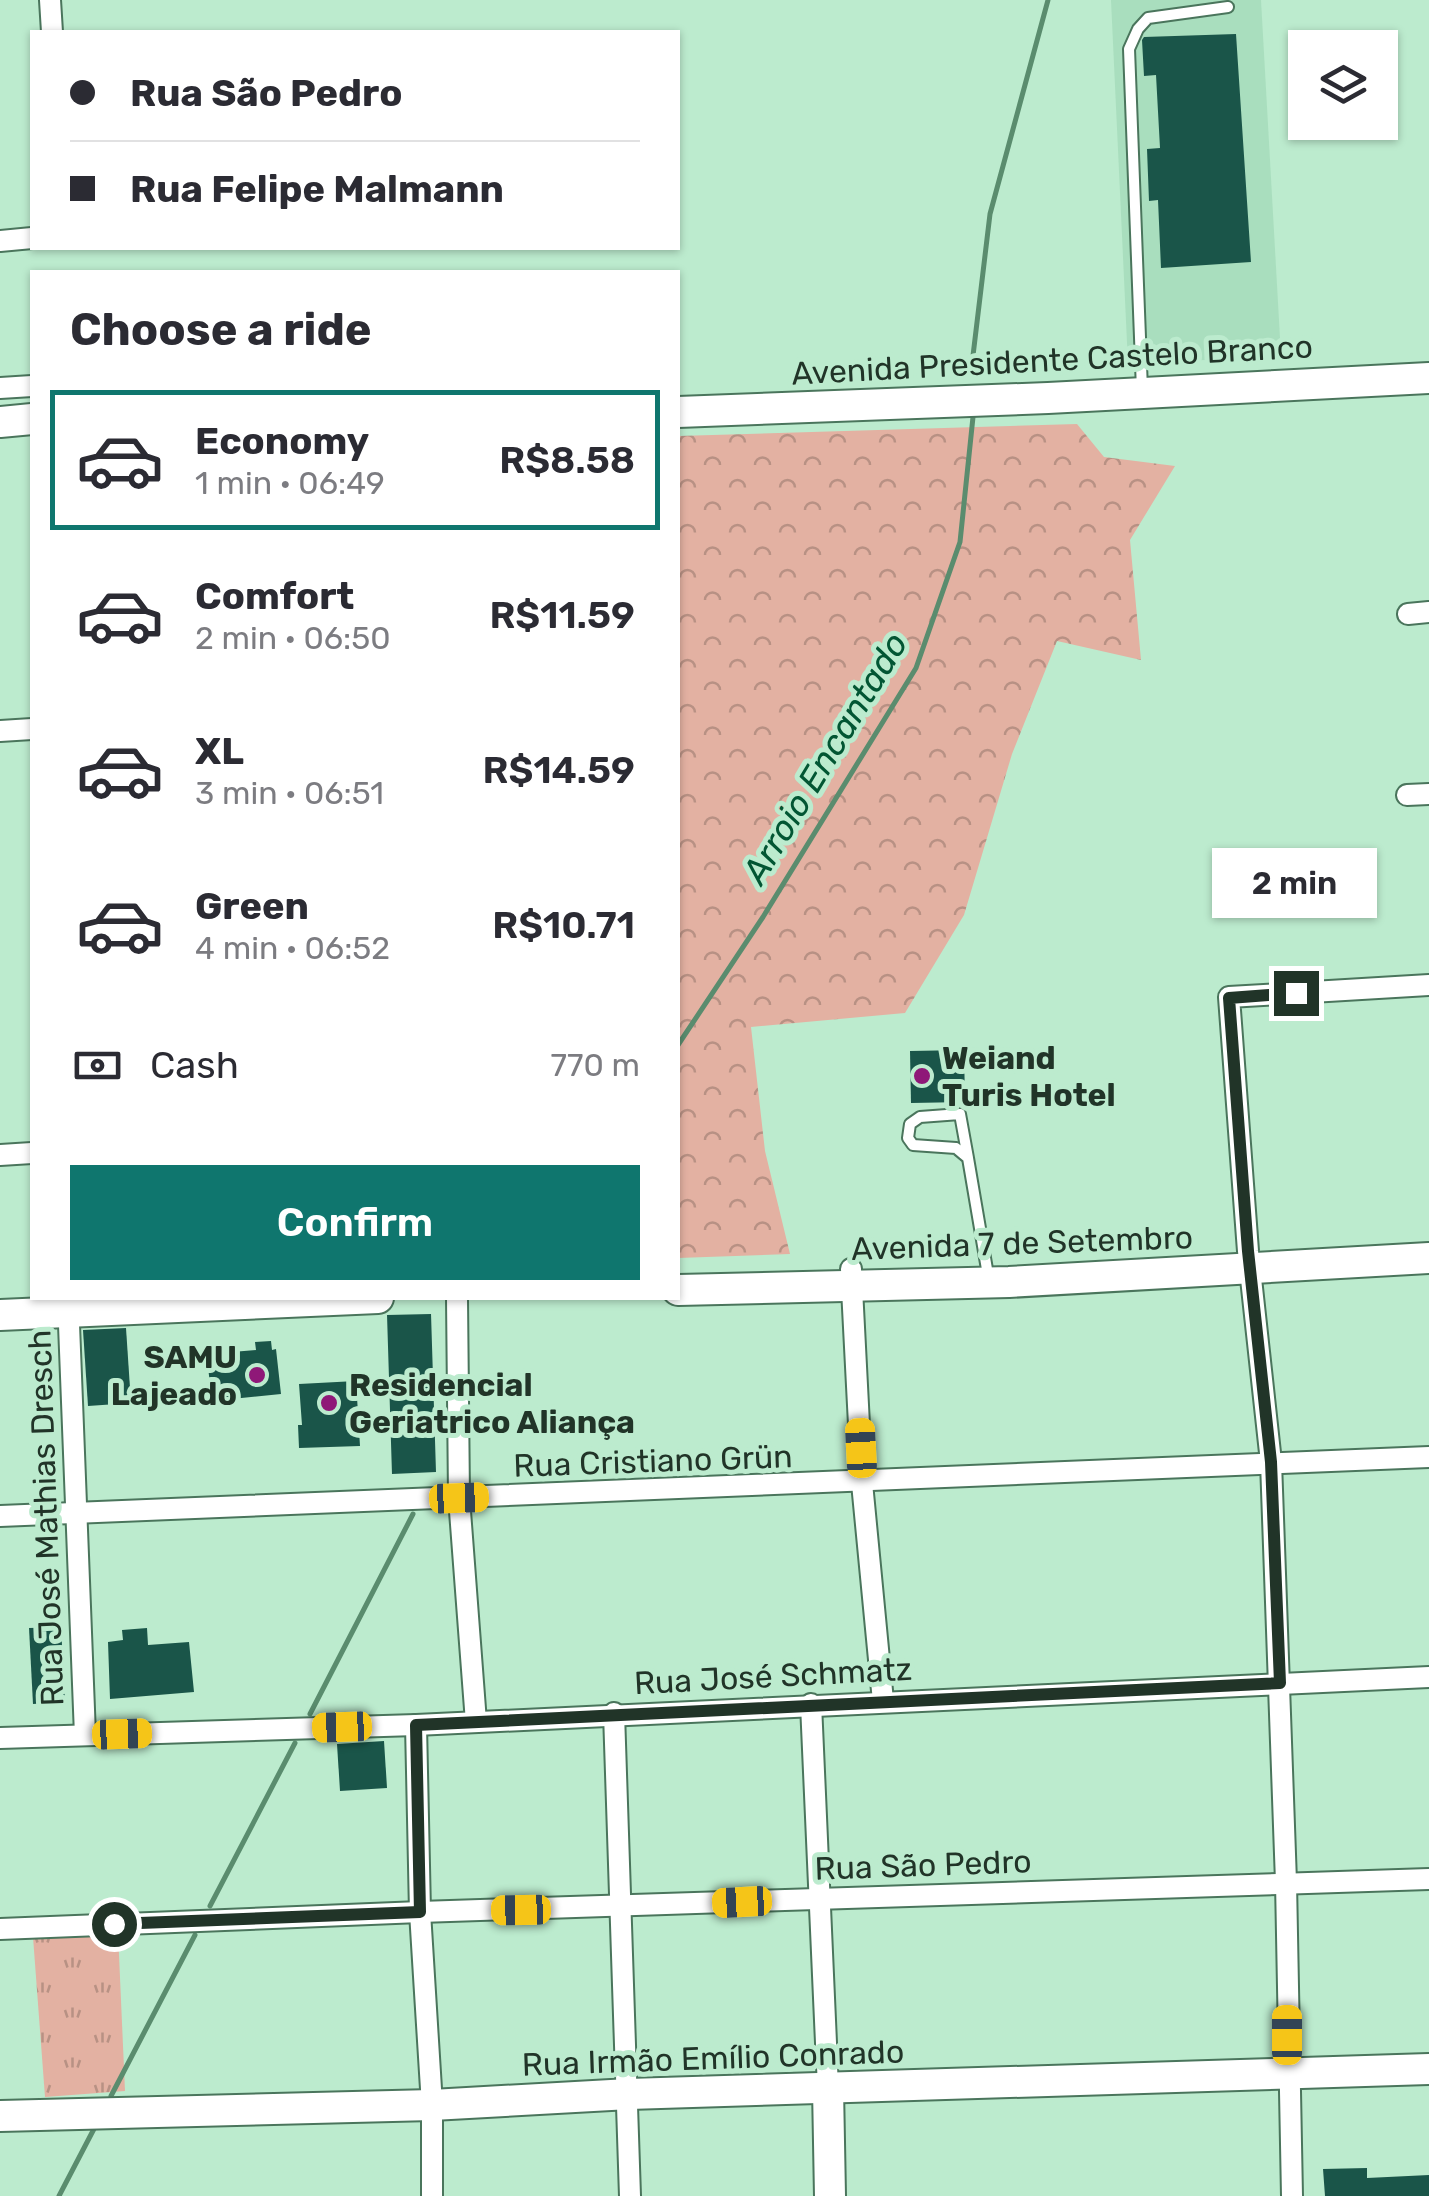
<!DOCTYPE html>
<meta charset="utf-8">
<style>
body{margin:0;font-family:Rubik,sans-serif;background:#f2f2f3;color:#2b2b33;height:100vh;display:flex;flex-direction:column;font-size:38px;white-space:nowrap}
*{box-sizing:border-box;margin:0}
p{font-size:32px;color:#7c7c81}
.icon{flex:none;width:55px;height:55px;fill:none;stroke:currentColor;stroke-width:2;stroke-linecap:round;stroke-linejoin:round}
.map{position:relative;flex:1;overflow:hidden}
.panel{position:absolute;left:30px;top:270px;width:650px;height:1030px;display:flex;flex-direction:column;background:#fff;border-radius:0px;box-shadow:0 2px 8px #0004}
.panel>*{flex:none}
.top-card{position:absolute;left:30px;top:30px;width:650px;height:220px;border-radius:0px;box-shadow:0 2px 8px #0004;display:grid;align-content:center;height:220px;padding:0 40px;background:#fff}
.tools{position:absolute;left:1288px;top:30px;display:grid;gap:20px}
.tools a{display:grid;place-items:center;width:110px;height:110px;border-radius:0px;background:#fff;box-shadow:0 2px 8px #0004;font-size:50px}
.end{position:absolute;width:45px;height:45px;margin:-22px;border:12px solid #213428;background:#fff;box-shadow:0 0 0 5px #fff}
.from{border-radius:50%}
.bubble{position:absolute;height:70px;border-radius:0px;background:#fff;box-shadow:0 2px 8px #0004;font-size:32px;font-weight:600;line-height:70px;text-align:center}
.car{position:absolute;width:30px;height:60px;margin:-30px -15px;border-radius:12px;box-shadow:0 0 8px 2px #0007;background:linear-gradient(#f5c518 24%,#345 0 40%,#f5c518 0 76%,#345 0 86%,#f5c518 0)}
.top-card b{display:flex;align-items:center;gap:35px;height:95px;font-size:38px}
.top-card b+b{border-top:2px solid #e1e1e2}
.top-card i{width:25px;height:25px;background:#2b2b33}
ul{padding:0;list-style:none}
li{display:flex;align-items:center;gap:30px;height:140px;margin:0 20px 15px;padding:0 20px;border:5px solid transparent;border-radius:0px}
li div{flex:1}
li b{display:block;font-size:38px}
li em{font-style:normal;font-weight:600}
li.selected{border-color:#0f766e}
li>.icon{width:90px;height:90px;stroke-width:1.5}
h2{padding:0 40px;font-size:45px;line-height:120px}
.pay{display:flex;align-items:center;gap:25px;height:110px;padding:0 40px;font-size:38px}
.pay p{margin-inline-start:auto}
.action{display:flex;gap:20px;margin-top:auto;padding:20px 40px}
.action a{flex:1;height:115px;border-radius:0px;background:#0f766e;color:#fff;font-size:40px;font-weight:600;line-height:115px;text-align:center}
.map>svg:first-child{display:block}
.built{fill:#a9debe}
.grass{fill:url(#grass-tufts)}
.forest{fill:url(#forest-crowns)}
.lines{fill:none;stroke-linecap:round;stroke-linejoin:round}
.stream{stroke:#5a8c6e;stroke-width:5}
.building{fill:#1a5549}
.lane-casing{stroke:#4a755c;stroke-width:14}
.street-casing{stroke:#4a755c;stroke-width:24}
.secondary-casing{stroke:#4a755c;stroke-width:34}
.lane{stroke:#fff;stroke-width:10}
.street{stroke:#fff;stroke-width:20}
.secondary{stroke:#fff;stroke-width:30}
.route{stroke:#213428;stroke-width:12}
.poi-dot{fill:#8f1878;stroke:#bcebce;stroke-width:4}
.labels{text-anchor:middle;stroke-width:10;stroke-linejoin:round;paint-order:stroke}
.street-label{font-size:32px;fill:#213428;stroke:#bcebce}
.poi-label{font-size:32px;font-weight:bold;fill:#213428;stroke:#bcebce;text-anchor:start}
.water-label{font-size:35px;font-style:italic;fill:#025633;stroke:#bcebce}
</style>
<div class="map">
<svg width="1429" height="2196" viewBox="0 0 1429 2196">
<defs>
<pattern id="grass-tufts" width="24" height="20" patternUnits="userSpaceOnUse" patternTransform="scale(2.5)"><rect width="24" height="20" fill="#e3b1a2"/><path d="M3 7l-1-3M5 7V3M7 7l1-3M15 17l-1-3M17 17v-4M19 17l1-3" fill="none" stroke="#b89184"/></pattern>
<pattern id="forest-crowns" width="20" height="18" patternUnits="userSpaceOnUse" patternTransform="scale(2.5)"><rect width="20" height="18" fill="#e3b1a2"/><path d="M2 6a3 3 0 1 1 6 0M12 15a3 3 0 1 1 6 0" fill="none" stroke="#b89184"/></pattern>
</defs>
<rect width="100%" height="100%" fill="#bcebce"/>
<path class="built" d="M1111,0H1261L1281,356L1128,364Z"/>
<path class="grass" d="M118,1932L125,2091L45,2097L33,1937Z"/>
<path class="forest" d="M1077,424L1104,457L1175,466L1130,540L1141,660L1057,641L1012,754L964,915L905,1013L751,1027L765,1151L790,1254L678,1258V436Z"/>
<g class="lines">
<g class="stream">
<path d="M972,364L990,214L1048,0"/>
<path d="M678,1045L763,917L916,668L960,542L973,417"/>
<path d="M310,1714L413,1514"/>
<path d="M210,1906L295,1743"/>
<path d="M111,2096L195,1935"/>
<path d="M59,2196L96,2125"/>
</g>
</g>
<g class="building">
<path d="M1236,34L1251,262L1161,268L1158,200L1149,201L1147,149L1160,148L1156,75L1144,76L1142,40L1144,37Z"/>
<path d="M964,1050L965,1102L911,1103L910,1051Z"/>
<path d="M431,1314L436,1472L392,1474L387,1315Z"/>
<path d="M126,1328L131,1403L88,1406L83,1330Z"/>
<path d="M271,1341L272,1350L276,1349L281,1394L212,1401L208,1367L233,1364L232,1352L256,1350L255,1342Z"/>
<path d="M356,1381L360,1446L299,1448L298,1425H302L299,1384Z"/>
<path d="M61,1627L65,1702L33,1704L29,1628Z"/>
<path d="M147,1628L148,1645L189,1642L194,1692L110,1699L108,1642L123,1640L122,1630Z"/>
<path d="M384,1741L387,1788L340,1791L337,1744Z"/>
<path d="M1367,2168V2178L1429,2175V2196H1325L1323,2169Z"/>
</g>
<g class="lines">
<defs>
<g id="lane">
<path d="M1142,390L1129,49L1138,29L1148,18L1228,7"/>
<path d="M968,1158L960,1114L920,1117L910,1124L908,1138L913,1145L956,1148L968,1158L989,1281"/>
</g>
<g id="street">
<path d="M50,0L52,32"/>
<path d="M0,241L32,238"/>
<path d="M0,388L32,386"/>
<path d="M1408,614L1429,612"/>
<path d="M0,731L32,729"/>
<path d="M1407,795L1429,794"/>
<path d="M0,1155L32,1153"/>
<path d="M851,1269L862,1483L883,1701"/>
<path d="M457,1298L459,1498L476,1722"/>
<path d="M68,1299L85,1735"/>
<path d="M0,1516L1429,1457"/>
<path d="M811,1704L828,2088"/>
<path d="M614,1713L630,2196"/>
<path d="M416,1725L420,1912L432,2105V2196"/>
<path d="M0,1738L416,1725L1429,1677"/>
<path d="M0,1929L420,1912L1429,1879"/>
<path d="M1292,2196L1286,1882L1271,1462L1248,1251L1229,997L1429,985"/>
</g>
<g id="secondary">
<path d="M678,412L1048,398L1429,378"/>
<path d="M0,422L32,419"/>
<path d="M678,1290L1009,1282L1429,1258"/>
<path d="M0,1315L378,1298"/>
<path d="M828,2088L830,2196"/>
<path d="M0,2116L432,2105L629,2094L1429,2069"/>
</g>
</defs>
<use href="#lane" class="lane-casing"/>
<use href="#street" class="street-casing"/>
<use href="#secondary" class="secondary-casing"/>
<use href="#lane" class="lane"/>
<use href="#street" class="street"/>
<use href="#secondary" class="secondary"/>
</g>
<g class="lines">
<path class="route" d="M114,1924L420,1912L416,1725L1280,1683L1271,1462L1248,1251L1229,998L1296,993"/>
</g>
<g class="poi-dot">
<circle cx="922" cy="1076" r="10"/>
<circle cx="257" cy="1375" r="10"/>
<circle cx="329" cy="1403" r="10"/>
</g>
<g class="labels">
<g class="street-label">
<text transform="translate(1052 360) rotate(-3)" y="11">Avenida Presidente Castelo Branco</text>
<text transform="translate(1022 1243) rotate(-2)" y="11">Avenida 7 de Setembro</text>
<text transform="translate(653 1461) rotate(-2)" y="11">Rua Cristiano Grün</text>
<text transform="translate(46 1518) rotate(-92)" y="11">Rua José Mathias Dresch</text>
<text transform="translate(773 1676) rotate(-3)" y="11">Rua José Schmatz</text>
<text transform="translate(923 1865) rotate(-2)" y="11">Rua São Pedro</text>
<text transform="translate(713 2058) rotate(-2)" y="11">Rua Irmão Emílio Conrado</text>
</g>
<g class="poi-label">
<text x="942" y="1069">Weiand<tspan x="942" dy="37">Turis Hotel</tspan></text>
<text x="237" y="1368" text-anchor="end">SAMU<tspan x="237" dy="37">Lajeado</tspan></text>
<text x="349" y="1396">Residencial<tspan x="349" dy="37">Geriatrico Aliança</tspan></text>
</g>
<g class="water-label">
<text transform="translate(825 758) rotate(-59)" y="12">Arroio Encantado</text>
</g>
</g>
</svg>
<div class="tools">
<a><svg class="icon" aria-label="layers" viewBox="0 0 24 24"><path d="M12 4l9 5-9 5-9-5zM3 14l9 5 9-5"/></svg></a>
</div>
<i class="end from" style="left:114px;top:1924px"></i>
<i class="end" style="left:1296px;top:993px"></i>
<div class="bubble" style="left:1212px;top:848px;width:165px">2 min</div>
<i class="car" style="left:861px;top:1448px;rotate:357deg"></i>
<i class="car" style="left:459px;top:1498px;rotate:88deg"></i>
<i class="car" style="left:342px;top:1727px;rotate:268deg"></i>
<i class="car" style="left:122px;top:1734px;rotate:88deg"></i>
<i class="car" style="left:742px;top:1902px;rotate:267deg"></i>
<i class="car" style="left:521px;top:1910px;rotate:269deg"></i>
<i class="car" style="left:1287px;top:2035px;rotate:0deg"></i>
<div class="top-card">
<b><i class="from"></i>Rua São Pedro</b>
<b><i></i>Rua Felipe Malmann</b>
</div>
<section class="panel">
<h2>Choose a ride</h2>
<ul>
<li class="selected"><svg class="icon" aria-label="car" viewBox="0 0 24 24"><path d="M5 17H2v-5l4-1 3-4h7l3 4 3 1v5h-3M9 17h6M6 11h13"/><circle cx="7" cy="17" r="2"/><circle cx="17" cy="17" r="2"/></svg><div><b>Economy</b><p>1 min · 06:49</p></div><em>R$8.58</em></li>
<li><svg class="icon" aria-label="car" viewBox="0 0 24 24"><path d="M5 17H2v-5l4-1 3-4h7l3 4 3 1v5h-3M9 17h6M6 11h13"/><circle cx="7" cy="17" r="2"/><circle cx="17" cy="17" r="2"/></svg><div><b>Comfort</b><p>2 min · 06:50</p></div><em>R$11.59</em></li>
<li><svg class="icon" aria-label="car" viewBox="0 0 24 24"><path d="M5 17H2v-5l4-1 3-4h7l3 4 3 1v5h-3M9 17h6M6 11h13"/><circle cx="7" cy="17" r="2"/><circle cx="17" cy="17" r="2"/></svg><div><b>XL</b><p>3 min · 06:51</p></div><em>R$14.59</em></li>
<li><svg class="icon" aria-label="car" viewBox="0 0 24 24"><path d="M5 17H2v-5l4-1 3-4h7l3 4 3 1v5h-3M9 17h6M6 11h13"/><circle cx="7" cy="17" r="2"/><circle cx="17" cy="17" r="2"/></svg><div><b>Green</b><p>4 min · 06:52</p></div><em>R$10.71</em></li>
</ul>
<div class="pay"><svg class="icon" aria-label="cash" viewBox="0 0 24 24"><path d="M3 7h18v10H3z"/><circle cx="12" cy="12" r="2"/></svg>Cash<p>770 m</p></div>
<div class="action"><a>Confirm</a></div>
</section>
</div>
